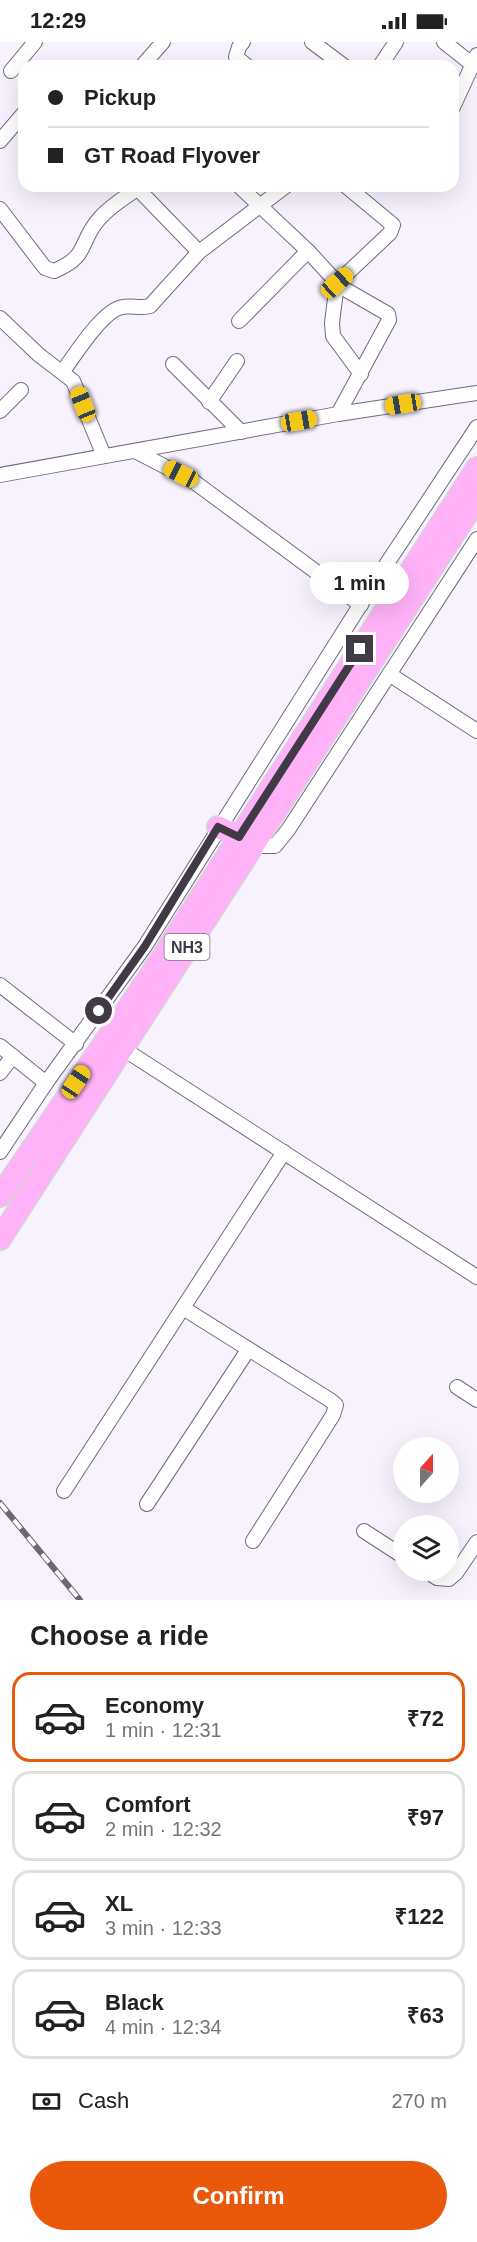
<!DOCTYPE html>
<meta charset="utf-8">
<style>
body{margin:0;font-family:Arial,sans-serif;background:#f6f6f6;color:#222;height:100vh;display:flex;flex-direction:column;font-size:22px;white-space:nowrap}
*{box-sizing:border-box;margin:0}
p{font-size:20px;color:#767676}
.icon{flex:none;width:33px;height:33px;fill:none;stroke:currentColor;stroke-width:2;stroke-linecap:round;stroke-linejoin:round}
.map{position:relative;height:1558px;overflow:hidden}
.sheet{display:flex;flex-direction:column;background:#fff;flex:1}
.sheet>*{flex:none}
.top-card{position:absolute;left:18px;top:18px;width:441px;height:132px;border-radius:18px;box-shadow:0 6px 24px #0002;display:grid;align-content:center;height:132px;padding:0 30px;background:#fff}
.needle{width:39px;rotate:21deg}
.buttons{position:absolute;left:393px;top:1395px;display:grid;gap:12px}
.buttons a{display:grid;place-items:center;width:66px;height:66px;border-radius:50%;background:#fff;box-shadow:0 6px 24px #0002;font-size:30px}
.end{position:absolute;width:27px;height:27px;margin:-14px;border:8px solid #3f3a46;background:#fff;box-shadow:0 0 0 3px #fff}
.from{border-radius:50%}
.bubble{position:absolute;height:42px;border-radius:21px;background:#fff;box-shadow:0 6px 24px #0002;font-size:20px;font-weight:700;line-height:42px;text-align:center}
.car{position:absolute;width:18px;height:36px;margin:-18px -9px;border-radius:8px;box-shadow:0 0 4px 2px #0007;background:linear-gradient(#f5c518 24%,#345 0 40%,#f5c518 0 76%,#345 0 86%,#f5c518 0)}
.top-card b{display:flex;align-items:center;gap:21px;height:57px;font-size:22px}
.top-card b+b{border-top:2px solid #e0e0e0}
.top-card i{width:15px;height:15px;background:#222}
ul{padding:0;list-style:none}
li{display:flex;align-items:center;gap:18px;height:90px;margin:0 12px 9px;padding:0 18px;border:3px solid #e0e0e0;border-radius:18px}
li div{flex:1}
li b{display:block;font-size:22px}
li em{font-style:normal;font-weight:700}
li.selected{border-color:#ea580c}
li>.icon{width:54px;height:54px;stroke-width:1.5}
h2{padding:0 30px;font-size:27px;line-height:72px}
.pay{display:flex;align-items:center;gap:15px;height:66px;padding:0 30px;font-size:22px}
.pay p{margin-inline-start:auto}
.button{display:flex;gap:12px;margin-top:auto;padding:12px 30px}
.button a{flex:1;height:69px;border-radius:36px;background:#ea580c;color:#fff;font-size:24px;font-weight:700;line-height:69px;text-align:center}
.status{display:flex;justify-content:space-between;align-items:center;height:42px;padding:0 30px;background:#fff;direction:ltr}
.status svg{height:16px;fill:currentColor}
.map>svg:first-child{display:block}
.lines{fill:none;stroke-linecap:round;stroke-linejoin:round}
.minor-casing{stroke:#736982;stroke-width:16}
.highway-casing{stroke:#d5d4d6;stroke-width:24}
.minor{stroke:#fff;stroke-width:14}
.highway{stroke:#ffb2f8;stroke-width:21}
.rail-casing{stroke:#6c6773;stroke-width:6}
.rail{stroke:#fff;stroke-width:4;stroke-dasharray:11;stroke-linecap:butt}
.route{stroke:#3f3a46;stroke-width:8}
.labels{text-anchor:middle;stroke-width:6;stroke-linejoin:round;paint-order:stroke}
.shield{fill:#fff;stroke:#79757e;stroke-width:1.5}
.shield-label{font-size:16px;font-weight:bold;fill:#3f3a46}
</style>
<div class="status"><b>12:29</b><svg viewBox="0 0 49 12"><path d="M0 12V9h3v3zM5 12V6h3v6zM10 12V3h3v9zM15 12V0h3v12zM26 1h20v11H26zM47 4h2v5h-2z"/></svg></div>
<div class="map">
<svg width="477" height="1558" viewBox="0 0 477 1558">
<rect width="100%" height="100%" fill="#f7f2fe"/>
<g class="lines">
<defs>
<g id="minor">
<path d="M243,0L239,5L236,15L247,24"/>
<path d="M312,0L344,24"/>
<path d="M444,0L473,23"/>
<path d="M142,24L163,0"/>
<path d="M380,24L396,0"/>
<path d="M11,29L35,0"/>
<path d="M453,65L477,13"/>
<path d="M0,99L24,71"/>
<path d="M135,144L199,210"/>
<path d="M346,144L393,183L390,191L337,241L332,281L333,294L361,332"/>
<path d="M0,167L45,226L54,229C90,214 78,201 99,177C110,164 124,156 137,147"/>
<path d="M308,209L341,245L388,272L389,278L338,372"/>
<path d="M0,276L39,313L73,339L104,414"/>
<path d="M239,279L308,209L239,144"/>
<path d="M173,322L241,390"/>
<path d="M63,329C75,313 102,269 122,265C132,263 141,267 150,264L199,210L286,144"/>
<path d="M209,360L237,319"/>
<path d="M0,369L21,348"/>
<path d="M135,409L193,439L361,563"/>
<path d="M0,433L338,372L477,351"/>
<path d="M389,632L477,689"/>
<path d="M252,804H275L288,788L477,497"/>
<path d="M0,943L76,1002"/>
<path d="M0,1004L46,1041"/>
<path d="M122,1006L477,1235"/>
<path d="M0,1031L13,1014"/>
<path d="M0,1110L46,1041L145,904L378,535L477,385"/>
<path d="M183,1266L330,1358L336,1363L333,1373L253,1499"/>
<path d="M457,1345L477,1358"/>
<path d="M64,1449L284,1110"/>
<path d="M147,1462L248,1308"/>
<path d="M364,1489L404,1515"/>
<path d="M425,1528L437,1536L449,1537L456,1531L477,1500"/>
</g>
<g id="highway">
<path d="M218,785L239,795"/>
<path d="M0,1154L152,931L477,426"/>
<path d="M0,1197L477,456"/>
</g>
</defs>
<use href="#minor" class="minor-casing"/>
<use href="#highway" class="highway-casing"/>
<use href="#minor" class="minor"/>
<use href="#highway" class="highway"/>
<defs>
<path id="rail" d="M0,1461L80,1558"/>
</defs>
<use href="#rail" class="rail-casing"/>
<use href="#rail" class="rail"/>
</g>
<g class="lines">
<path class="route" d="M99,969L145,904L218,785L239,795L360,607"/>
</g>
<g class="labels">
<rect class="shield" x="164.5" y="892" width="45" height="26" rx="4.5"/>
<g class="shield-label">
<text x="187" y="911">NH3</text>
</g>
</g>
</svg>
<div class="buttons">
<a><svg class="needle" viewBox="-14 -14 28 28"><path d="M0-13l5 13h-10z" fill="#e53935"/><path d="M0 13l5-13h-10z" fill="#767676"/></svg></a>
<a><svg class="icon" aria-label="layers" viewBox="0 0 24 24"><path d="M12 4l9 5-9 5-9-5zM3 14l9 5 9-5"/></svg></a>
</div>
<i class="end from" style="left:99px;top:969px"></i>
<i class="end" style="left:360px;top:607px"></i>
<div class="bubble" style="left:310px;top:520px;width:99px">1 min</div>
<i class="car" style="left:337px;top:241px;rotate:48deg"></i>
<i class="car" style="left:83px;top:362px;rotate:338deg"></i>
<i class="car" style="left:403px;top:362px;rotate:261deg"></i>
<i class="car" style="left:299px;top:379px;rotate:80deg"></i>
<i class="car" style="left:181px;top:432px;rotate:297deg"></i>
<i class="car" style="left:76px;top:1040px;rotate:34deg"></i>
<div class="top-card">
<b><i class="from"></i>Pickup</b>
<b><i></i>GT Road Flyover</b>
</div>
</div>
<section class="sheet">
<h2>Choose a ride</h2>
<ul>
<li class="selected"><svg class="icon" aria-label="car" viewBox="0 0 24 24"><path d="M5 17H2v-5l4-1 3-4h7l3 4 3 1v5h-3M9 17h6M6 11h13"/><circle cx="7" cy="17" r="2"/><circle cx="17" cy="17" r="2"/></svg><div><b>Economy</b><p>1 min · 12:31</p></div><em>₹72</em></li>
<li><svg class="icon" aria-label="car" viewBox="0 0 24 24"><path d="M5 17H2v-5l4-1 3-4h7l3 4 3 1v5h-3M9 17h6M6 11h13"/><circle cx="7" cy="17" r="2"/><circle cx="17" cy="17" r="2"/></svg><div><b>Comfort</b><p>2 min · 12:32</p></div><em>₹97</em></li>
<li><svg class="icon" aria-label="car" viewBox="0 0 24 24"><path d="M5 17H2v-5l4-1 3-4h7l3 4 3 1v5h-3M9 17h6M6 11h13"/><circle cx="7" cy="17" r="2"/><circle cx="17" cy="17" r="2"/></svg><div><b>XL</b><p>3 min · 12:33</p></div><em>₹122</em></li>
<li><svg class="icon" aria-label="car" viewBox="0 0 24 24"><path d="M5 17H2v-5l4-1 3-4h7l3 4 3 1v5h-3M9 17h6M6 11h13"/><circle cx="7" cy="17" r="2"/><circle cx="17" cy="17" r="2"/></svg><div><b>Black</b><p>4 min · 12:34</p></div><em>₹63</em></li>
</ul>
<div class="pay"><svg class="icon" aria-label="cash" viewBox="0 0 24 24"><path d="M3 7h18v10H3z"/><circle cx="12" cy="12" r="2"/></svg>Cash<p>270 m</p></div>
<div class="button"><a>Confirm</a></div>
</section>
